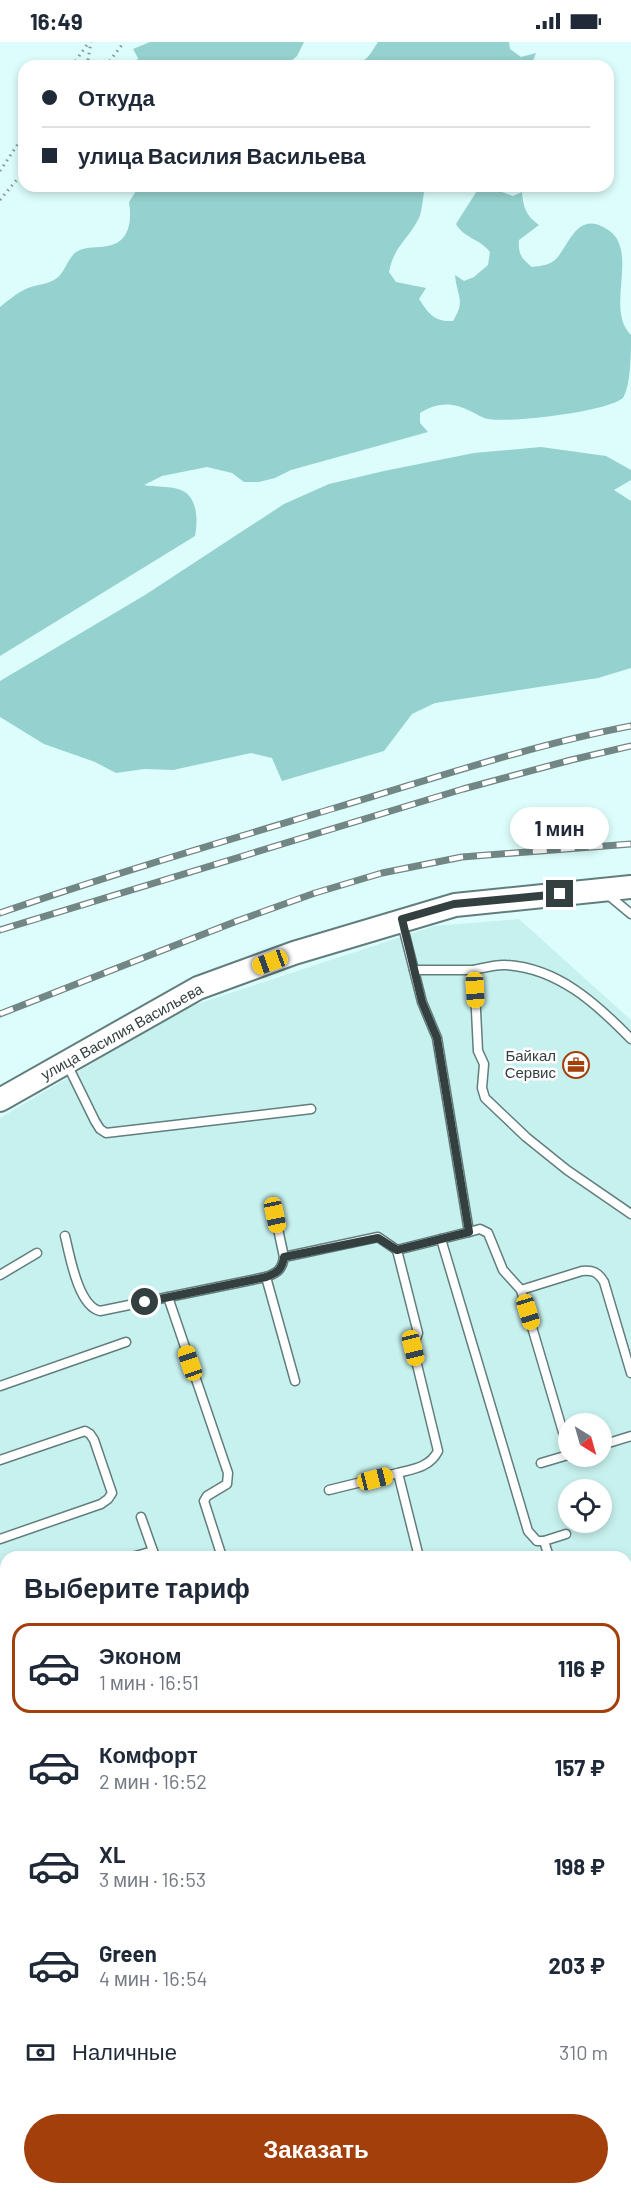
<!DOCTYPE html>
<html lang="ru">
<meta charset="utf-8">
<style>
body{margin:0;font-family:Barlow,sans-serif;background:#f2f2f3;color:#1f2937;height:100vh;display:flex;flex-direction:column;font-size:22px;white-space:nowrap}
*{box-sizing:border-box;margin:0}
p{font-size:20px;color:#747a83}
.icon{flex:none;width:33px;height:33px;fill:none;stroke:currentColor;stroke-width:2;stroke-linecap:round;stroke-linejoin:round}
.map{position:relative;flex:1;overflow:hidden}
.details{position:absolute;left:0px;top:1509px;width:632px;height:644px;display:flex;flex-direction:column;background:#fff;border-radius:18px 18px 0 0;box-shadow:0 3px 9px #0003}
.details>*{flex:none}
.hud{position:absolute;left:18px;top:18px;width:596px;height:132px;border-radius:18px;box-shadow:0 3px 9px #0003;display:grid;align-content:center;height:132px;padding:0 24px;background:#fff}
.needle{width:39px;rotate:143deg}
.buttons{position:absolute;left:558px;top:1371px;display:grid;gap:12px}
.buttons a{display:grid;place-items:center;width:54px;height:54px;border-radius:50%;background:#fff;box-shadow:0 3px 9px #0003;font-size:30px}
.end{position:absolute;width:27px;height:27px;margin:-14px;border:8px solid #33403f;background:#fff;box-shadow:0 0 0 3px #fff}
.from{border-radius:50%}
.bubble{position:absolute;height:42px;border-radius:21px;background:#fff;box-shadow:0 3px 9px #0003;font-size:20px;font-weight:700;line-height:42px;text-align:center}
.car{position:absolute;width:18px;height:36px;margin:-18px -9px;border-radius:8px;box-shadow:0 0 4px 2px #0007;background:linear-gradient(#f5c518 24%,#345 0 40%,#f5c518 0 76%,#345 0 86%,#f5c518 0)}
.hud b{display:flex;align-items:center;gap:21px;height:57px;font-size:22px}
.hud b+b{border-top:2px solid #e0e1e3}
.hud i{width:15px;height:15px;background:#1f2937}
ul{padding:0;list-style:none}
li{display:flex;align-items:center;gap:18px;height:90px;margin:0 12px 9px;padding:0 12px;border:3px solid transparent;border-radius:18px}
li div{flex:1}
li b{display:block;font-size:22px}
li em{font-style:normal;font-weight:700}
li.active{border-color:#a33f0a}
li>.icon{width:54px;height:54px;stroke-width:1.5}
h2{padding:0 24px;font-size:27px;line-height:72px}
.pay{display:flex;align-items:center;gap:15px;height:66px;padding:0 24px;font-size:22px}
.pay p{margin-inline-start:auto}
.primary-button{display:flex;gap:12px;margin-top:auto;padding:12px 24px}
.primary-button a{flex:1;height:69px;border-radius:36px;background:#a33f0a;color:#fff;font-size:24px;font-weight:700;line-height:69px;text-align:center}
.status{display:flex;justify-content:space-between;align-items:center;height:42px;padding:0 30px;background:#fff;direction:ltr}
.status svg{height:16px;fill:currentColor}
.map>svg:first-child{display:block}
.built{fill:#c7f1ee;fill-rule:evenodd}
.green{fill:#95d1ce}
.water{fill:#68b1ae}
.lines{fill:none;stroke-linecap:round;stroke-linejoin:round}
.stream{stroke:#68b1ae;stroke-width:5}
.service-casing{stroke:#617e7d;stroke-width:11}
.minor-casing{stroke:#617e7d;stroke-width:20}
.secondary-casing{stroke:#617e7d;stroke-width:26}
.path{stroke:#809695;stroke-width:3;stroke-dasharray:1.5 4.5;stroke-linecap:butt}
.service{stroke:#fff;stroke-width:8}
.minor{stroke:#fff;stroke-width:16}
.secondary{stroke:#fff;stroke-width:22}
.rail-casing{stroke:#728685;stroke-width:7}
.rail{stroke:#fff;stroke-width:4.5;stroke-dasharray:14;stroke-linecap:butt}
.route{stroke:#33403f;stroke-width:8}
.labels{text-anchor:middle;stroke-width:5;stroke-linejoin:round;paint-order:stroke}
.street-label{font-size:15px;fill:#33403f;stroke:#fff}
.poi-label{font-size:15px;fill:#33403f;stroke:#fff;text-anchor:end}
</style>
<div class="status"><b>16:49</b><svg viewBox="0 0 49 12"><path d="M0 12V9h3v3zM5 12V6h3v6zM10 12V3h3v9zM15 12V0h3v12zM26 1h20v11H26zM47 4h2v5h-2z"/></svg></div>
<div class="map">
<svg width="631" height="2152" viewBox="0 0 631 2152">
<rect width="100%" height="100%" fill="#dcfdfb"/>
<path class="built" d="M519,877L631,978V1769L626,1770V1515H6V1849L0,1852V1076L185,966L434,884ZM568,1382H602V1414H568ZM568,1448H602V1480H568Z"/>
<g class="green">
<path d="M150,0H304L297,14L285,24H135L138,16L133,7Z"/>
<path d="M378,0H509L510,7L521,15L536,11L531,24H345C369,17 365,20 378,0Z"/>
<path d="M143,144H426C422,154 423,167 419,176C408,198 394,204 389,230L396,240L426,246L419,257C429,272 434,280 453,279C466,258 457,255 455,233L464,239L474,235L488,223L490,210C479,196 465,197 456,182L480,144H500L502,150L513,154L522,150C523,165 526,174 539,183L519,198C518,212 521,216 532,225C541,224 551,223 557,216C569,202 577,173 601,184C608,187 615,192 618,199C631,226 608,270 631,293C631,311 631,343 623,356C607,370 510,381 488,377C482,376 477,372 472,370C453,360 438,360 420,371V381L428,390L291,428L275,436L259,440H244L232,431L207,425L162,434L144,443C155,445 171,444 181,448C198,455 198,479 195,494L0,614V265C9,258 20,248 31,245C40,242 49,242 57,236C65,230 68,216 76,210C86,204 98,206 108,204C130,200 132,178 129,160L136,149Z"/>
<path d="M541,405L606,414L631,428V438L614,448L631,459V626L598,636L435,661L412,672L384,709L282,739L272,716L251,711L173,728L144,727L116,731L95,720L44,702L0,675V639L145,553L284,462L329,442L384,429L474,411Z"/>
<path d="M631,1784V2063H626V1786Z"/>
</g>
<path class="water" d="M0,1992H6V2115L0,2117Z"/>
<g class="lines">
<path class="stream" d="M626,2024H631"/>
<defs>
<g id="service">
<path d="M607,852L631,872"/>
<path d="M414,928H474L478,1009L484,1022L482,1046L485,1056L526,1095L567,1128L631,1172"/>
<path d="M474,928C484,926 496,922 506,923C558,926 597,962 631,997"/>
<path d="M66,1020L95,1079L100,1087L106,1091L311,1067"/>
<path d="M275,1173L284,1215"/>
<path d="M469,1190L480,1187L488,1191L503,1228L521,1248L568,1407"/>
<path d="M65,1194C70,1214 78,1264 100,1269L266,1235C277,1231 282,1228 284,1215L378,1195L397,1208L469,1190L437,996L422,960L402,881"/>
<path d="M441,1197L528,1489L537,1499H544L549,1515"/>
<path d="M397,1208L418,1291L413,1306L438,1409C430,1425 414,1427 398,1431L419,1515"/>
<path d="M0,1233L37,1211"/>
<path d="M266,1235L295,1339"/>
<path d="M521,1248L582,1229C593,1228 598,1230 604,1240L631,1331"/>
<path d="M168,1255L228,1431L227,1442L207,1454L204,1459L222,1515"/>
<path d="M0,1344L126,1300"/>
<path d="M602,1403L631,1394"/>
<path d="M0,1418L85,1389L90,1392L94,1398L112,1451L108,1457L101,1462L0,1497"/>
<path d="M541,1421L568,1413"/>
<path d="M329,1448L398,1431"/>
<path d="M141,1475L153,1509"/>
<path d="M544,1499L566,1492"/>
<path d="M132,1515L153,1509L155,1515"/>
<path d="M0,1552L6,1550"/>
<path d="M626,1590L631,1589"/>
<path d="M626,1674L631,1672"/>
<path d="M626,2129L631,2130"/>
<path d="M601,2146L604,2152"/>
</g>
<path id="minor" d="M446,2152L456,2146"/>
<path id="secondary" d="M0,1058L198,946L294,911L455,863L631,845"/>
</defs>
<use href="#service" class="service-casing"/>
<use href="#minor" class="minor-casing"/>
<use href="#secondary" class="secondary-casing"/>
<g class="path">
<path d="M72,24L89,0"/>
<path d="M87,24L91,0"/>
<path d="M106,24L124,0"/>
<path d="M0,129L24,93"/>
<path d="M0,158L24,129"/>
<path d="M549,2146L552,2152"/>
</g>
<use href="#service" class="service"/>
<use href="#minor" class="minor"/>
<use href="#secondary" class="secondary"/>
<defs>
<g id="rail">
<path d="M0,871C112,832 225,799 338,765C435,736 532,703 631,684"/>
<path d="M0,888L463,747L571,718L631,704"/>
<path d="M0,972L237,879L315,851L382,831L462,815L631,802"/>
</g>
</defs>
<use href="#rail" class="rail-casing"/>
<use href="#rail" class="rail"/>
</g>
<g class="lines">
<path class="route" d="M145,1260L266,1235C277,1231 282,1228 284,1215L378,1196L397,1208L469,1190L437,996L422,960L402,877L454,862L560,852"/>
</g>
<defs>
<symbol id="office-ring" viewBox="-11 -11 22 22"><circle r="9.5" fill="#fff" stroke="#a33f0a" stroke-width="1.5"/><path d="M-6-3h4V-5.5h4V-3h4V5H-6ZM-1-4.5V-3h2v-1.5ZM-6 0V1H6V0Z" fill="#a33f0a"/></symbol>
</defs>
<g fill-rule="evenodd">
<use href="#office-ring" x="561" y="1008" width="30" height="30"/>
</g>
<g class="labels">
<g class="street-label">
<text transform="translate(122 990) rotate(-29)" y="5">улица Василия Васильева</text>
</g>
<g class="poi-label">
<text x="556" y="1019">Байкал<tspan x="556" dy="17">Сервис</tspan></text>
</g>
</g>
</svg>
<div class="buttons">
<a><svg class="needle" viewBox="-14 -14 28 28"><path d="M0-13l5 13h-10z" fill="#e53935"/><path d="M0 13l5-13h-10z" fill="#747a83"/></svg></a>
<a><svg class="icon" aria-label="locate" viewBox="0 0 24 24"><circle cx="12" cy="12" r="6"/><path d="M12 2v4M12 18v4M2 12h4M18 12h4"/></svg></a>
</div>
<i class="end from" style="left:145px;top:1260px"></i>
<i class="end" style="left:560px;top:852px"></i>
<div class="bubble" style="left:510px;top:765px;width:99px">1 мин</div>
<i class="car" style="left:270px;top:920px;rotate:250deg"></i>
<i class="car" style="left:475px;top:948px;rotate:177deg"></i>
<i class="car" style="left:275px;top:1173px;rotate:168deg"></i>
<i class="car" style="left:528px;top:1270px;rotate:163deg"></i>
<i class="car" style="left:413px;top:1306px;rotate:166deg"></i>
<i class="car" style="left:190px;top:1321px;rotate:341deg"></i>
<i class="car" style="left:375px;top:1437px;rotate:76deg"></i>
<div class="hud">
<b><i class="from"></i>Откуда</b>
<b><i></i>улица Василия Васильева</b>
</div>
<section class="details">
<h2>Выберите тариф</h2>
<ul>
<li class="active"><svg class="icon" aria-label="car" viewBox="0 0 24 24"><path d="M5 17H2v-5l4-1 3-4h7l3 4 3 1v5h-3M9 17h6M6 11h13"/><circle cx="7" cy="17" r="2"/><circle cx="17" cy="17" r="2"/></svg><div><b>Эконом</b><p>1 мин · 16:51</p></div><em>116 ₽</em></li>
<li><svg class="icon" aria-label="car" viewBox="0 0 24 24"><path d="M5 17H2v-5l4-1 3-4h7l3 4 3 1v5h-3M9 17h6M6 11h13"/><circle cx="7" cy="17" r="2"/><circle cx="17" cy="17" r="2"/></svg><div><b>Комфорт</b><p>2 мин · 16:52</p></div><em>157 ₽</em></li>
<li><svg class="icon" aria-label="car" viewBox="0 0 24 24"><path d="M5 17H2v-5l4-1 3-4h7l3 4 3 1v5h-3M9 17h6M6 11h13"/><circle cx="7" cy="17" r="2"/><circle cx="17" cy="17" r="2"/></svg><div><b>XL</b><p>3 мин · 16:53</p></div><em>198 ₽</em></li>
<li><svg class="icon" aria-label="car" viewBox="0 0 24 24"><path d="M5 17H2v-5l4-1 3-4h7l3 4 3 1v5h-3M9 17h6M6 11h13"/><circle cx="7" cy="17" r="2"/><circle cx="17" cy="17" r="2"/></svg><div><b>Green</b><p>4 мин · 16:54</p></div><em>203 ₽</em></li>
</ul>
<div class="pay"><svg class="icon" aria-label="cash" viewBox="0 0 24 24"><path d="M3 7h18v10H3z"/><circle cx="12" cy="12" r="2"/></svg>Наличные<p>310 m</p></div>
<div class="primary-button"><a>Заказать</a></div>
</section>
</div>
